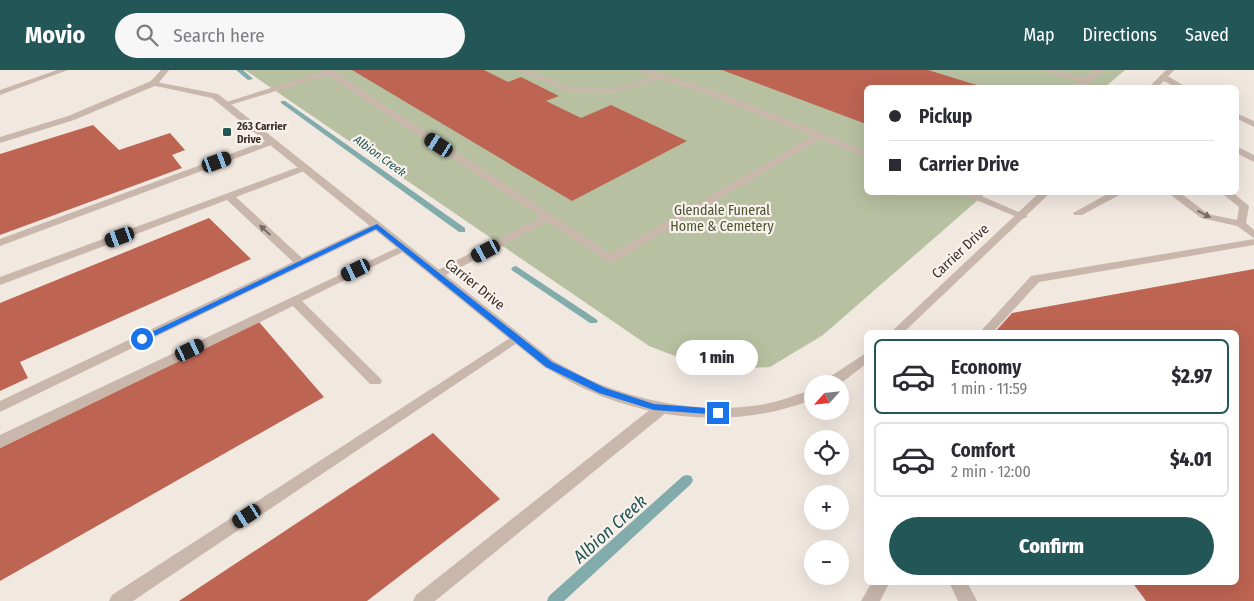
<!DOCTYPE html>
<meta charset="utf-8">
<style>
body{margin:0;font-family:"Fira Sans Condensed",sans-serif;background:#f7f7f7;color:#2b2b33;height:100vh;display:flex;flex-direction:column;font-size:19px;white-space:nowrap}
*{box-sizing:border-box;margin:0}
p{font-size:16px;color:#7c7c81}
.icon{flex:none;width:28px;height:28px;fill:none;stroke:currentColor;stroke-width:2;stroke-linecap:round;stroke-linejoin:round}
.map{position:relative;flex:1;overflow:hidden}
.side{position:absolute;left:864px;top:260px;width:375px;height:255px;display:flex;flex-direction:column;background:#fff;border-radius:8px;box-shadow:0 5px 20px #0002}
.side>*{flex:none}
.hud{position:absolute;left:864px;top:15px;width:375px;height:110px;border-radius:8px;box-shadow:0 5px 20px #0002;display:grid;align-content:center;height:110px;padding:0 25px;background:#fff}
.needle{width:32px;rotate:243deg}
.fabs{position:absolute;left:804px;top:305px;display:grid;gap:10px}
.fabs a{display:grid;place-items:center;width:45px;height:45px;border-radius:50%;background:#fff;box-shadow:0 5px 20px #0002;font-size:25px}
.end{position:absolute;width:22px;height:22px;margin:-11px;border:6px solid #1a73e8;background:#fff;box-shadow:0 0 0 2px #fff}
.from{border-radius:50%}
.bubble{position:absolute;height:35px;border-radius:18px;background:#fff;box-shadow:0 5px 20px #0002;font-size:16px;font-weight:800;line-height:35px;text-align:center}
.car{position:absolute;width:15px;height:30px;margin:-15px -8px;border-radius:6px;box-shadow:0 0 4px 1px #0007;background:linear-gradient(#222 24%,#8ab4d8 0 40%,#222 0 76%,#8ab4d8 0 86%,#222 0)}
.hud b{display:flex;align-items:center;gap:18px;height:48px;font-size:19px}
.hud b+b{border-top:1px solid #e1e1e2}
.hud i{width:12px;height:12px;background:#2b2b33}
ul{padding:9px 0 0;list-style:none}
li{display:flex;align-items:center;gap:15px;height:75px;margin:0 10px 8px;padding:0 15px;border:2px solid #e1e1e2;border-radius:8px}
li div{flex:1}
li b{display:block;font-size:19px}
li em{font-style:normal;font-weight:800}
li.selected{border-color:#235656}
li>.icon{width:45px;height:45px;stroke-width:1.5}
.button{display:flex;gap:10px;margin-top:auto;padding:10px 25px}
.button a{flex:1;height:58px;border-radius:30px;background:#235656;color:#fff;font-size:20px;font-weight:800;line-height:58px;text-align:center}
header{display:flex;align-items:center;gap:30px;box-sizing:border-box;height:70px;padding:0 25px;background:#235656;color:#fff}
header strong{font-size:24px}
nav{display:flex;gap:28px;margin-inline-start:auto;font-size:18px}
.search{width:350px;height:45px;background:#f7f7f7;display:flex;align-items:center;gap:12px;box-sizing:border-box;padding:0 18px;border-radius:28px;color:#7c7c81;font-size:19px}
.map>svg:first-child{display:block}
.green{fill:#b7c0a0}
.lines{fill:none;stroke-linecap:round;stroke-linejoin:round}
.stream{fill:#81acab;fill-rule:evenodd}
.building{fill:#bd6452}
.lane{fill:#c9b7ac;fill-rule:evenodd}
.street{fill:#c9b7ac;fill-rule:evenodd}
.oneway{fill:#796c65}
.route{fill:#1a73e8}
.poi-dot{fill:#235656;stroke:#f9f2ec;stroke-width:2}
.labels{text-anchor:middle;stroke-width:4.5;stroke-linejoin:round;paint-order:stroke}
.far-poi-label{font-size:11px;font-weight:bold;fill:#372e2b;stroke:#f9f2ec;text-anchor:start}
.far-water-label{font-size:12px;font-style:italic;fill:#235656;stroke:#f9f2ec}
.park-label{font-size:14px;fill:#495430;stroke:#f9f2ec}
.street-label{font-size:14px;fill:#372e2b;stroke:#f9f2ec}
.near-water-label{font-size:18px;font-style:italic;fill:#235656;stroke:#f9f2ec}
</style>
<header>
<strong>Movio</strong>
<div class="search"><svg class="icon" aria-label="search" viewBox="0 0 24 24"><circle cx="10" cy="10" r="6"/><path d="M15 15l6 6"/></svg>Search here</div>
<nav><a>Map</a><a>Directions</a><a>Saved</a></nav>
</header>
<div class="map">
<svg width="1254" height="531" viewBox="0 0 1254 531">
<rect width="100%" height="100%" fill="#f1e8e0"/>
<path class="green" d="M245,0H1125L1105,17L866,18V122L986,123L823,265L770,297L712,300L649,276Z"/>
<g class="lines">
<g class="stream">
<path d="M236,0H243L253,9L248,10Z"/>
<path d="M281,31H285L465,158V162H459L281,33Z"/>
<path d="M516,196L596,249L598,251L596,253H590L513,201L511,199L513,197Z"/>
<path d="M687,405L691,406L693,410L691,414L564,531H547L549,526L683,406Z"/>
</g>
</g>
<g class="building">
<path d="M352,0H484L508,12L521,7L559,26L546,31L581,48L611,35L687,71L572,131Z"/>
<path d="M722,0H928L983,17L866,18V54Z"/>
<path d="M93,55L119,80L170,63L185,80L172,85L182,98L0,165V84Z"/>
<path d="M209,148L251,189L20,292L28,308L0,321V233Z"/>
<path d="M1254,199V531H1146L1132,512H1236V262H995L1012,243Z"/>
<path d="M259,252L324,327L0,511V378Z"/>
<path d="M433,363L500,429L367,531H179Z"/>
</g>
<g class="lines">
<g class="lane">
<path d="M57,0H68L0,25V20Z"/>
<path d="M161,0H169L157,15L74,50L0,73V67L68,46L151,11Z"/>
<path d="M321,0H332L611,184L813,66L709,25L661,9L613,23L569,22L517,0H528L570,18L613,19L653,7L637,0H649L715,21L866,81V87L820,69L615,191H607L548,152L438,209L434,208L432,205L434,202L541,147L328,5L227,36L220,34L322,2Z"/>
<path d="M1043,0H1055L1085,8L1095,0H1104L1083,18L1076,16L1080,12Z"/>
<path d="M1160,5H1166L1188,18H1177L1160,9Z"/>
<path d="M1236,43L1254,51V57L1236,48Z"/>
<path d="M271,69L274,70V74L0,176V169Z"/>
<path d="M1236,76L1254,85V92L1236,83Z"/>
<path d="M304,95L307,96V100L236,127L302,188L373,154H381V158L0,342V331L293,192L227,130L0,215V207Z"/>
<path d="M957,122H972L1028,146L1023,149L1019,148Z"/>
<path d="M1111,122H1125L1082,145H1074L1073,143Z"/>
<path d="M1167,122H1179L1208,144L1237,150L1239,137L1220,122H1232L1249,136L1246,153L1254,160V168L1237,156L1201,148Z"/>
<path d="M1254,169V175L1039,212L993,262H980L1031,206Z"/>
<path d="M403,175L407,176L408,178L407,180L302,231L380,308L382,311L380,314H370L293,236L0,378V365Z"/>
<path d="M516,264L520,265L522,268L520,271L133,531H109L112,525Z"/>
<path d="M662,333L667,334L669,338L667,342L435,531H413L416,525L657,334Z"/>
<path d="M872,512H890L880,531H861Z"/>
<path d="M949,512H967L977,531H958Z"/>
</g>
<g class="street">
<path d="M1166,0H1174L1157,18H1148Z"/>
<path d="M151,11L218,24L554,291C570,299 585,308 602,315C651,334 708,343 760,335C778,332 795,325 812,320V330C738,358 657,352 585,319C571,313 558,304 544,297L212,28L151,15Z"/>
<path d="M1040,122H1051L904,262H891Z"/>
<path d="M866,283V294L840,314H823L825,310Z"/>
</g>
</g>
<defs><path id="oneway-solid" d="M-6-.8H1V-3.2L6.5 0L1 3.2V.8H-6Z" transform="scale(1.25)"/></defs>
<g class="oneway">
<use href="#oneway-solid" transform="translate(1204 144) rotate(27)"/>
<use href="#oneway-solid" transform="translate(265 160) rotate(-137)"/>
</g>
<path class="route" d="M377,154L552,292L605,318L654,334L718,339L722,343L721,345L654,340L599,323L546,297L376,159L144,271L137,269Z"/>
<rect class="poi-dot" x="222" y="57" width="10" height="10" rx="2.5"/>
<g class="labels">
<g class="far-poi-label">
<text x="237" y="60">263 Carrier<tspan x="237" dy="13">Drive</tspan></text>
</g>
<g class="far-water-label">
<text transform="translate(380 86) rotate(36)" y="4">Albion Creek</text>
</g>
<g class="park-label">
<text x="722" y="145">Glendale Funeral<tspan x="722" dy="16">Home &amp; Cemetery</tspan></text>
</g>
<g class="street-label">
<text transform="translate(960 181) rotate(-43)" y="5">Carrier Drive</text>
<text transform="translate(475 214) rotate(39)" y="5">Carrier Drive</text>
</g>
<g class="near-water-label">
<text transform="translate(610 459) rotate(-42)" y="6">Albion Creek</text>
</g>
</g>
</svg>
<div class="fabs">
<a><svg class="needle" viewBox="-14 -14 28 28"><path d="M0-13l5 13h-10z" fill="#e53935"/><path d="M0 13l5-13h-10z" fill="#7c7c81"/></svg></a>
<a><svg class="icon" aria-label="locate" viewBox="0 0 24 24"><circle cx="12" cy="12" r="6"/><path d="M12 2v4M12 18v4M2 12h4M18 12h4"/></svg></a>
<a>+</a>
<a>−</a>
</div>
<i class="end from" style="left:142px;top:269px"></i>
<i class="end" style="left:718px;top:343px"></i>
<div class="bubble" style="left:676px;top:270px;width:82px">1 min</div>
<i class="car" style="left:439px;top:75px;rotate:303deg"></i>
<i class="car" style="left:217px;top:92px;rotate:70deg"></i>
<i class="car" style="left:120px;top:167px;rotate:250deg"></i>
<i class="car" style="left:486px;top:181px;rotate:242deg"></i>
<i class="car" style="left:356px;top:200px;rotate:244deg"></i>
<i class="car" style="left:190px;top:280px;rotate:64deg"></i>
<i class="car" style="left:247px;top:446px;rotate:237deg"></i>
<div class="hud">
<b><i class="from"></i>Pickup</b>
<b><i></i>Carrier Drive</b>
</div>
<section class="side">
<ul>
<li class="selected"><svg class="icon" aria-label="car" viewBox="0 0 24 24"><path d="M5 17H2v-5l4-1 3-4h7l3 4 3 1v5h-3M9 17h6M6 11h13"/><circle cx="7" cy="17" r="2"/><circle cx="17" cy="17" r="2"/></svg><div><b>Economy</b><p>1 min · 11:59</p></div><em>$2.97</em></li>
<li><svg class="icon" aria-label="car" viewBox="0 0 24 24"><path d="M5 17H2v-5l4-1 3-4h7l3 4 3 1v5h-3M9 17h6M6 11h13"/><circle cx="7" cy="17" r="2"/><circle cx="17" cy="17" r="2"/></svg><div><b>Comfort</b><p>2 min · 12:00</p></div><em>$4.01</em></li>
</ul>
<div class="button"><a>Confirm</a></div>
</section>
</div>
